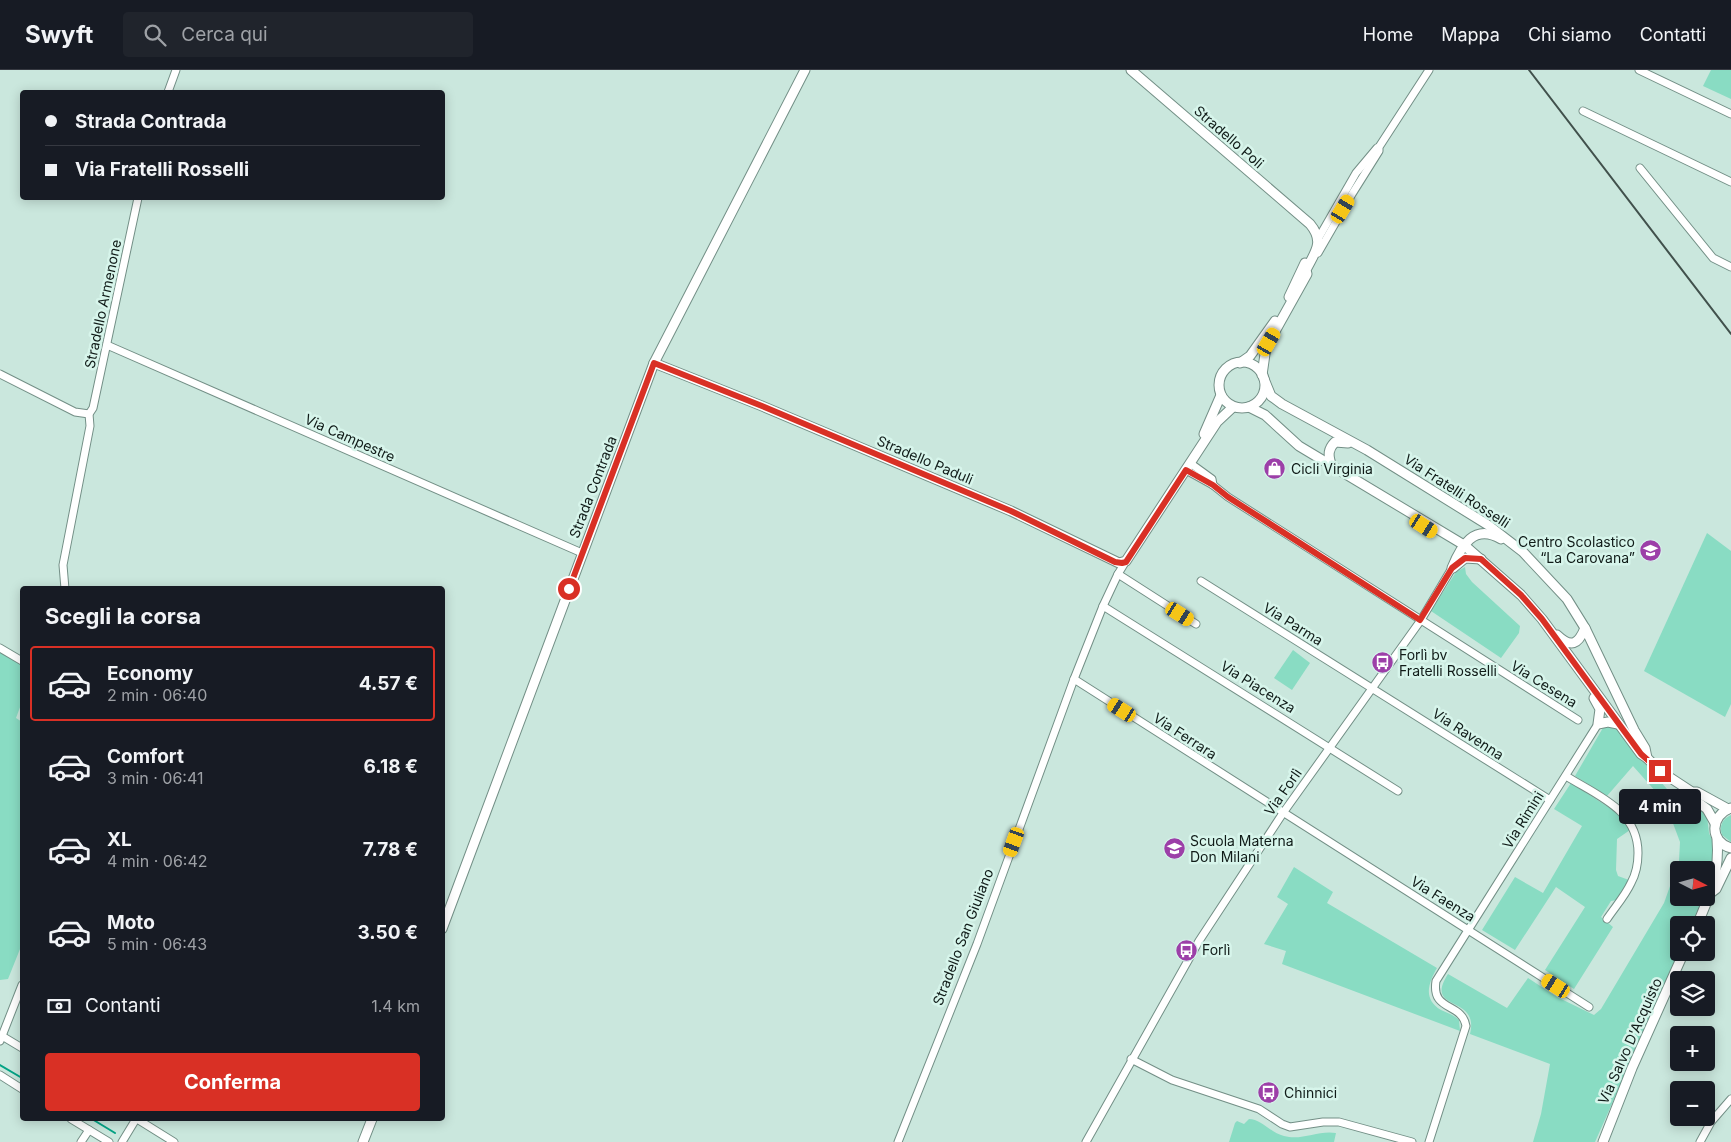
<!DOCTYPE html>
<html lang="it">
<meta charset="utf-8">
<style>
body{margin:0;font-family:Inter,sans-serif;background:#20242c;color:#f1f3f6;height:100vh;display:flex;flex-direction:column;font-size:19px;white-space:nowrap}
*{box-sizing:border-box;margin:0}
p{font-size:16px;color:#9ea1a6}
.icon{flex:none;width:28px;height:28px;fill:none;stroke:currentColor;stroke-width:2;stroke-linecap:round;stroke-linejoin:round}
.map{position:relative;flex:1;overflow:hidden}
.details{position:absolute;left:20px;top:516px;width:425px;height:535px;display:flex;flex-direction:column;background:#171b24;border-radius:5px;box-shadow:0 2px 12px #0003}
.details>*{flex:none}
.top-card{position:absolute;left:20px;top:20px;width:425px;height:110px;border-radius:5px;box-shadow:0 2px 12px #0003;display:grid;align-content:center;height:110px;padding:0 25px;background:#171b24}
.needle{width:32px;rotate:96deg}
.controls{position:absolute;left:1670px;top:791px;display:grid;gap:10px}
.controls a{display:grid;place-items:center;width:45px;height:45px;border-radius:5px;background:#171b24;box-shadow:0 2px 12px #0003;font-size:25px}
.end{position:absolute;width:22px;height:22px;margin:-11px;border:6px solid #d93025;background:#fff;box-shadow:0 0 0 2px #fff}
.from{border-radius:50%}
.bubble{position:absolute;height:35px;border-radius:5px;background:#171b24;box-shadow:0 2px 12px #0003;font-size:16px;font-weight:700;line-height:35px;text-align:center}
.car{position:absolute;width:15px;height:30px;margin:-15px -8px;border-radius:6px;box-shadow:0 0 4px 1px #0007;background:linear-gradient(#f5c518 24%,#345 0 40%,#f5c518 0 76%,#345 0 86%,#f5c518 0)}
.top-card b{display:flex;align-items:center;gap:18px;height:48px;font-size:19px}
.top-card b+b{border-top:1px solid #363941}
.top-card i{width:12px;height:12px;background:#f1f3f6}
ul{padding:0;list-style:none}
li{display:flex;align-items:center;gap:15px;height:75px;margin:0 10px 8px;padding:0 15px;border:2px solid transparent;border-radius:5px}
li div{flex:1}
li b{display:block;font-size:19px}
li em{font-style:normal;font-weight:700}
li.active{border-color:#d93025}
li>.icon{width:45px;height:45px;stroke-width:1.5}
h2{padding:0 25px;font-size:22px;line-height:60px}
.pay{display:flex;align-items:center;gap:12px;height:55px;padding:0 25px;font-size:19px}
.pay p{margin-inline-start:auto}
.primary-button{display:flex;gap:10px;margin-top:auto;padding:10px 25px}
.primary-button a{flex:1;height:58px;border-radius:5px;background:#d93025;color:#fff;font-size:20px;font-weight:700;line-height:58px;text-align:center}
header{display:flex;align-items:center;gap:30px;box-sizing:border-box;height:70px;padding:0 25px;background:#171b24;border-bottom:1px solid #363941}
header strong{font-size:24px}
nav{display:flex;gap:28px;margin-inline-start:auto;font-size:18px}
.search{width:350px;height:45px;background:#20242c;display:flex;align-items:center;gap:12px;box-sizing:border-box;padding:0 18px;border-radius:5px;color:#9ea1a6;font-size:19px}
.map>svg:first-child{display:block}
.green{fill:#89dcc3}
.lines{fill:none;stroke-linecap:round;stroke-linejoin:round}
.stream{stroke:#04a385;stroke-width:2}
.minor-casing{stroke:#738f86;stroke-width:9}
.tertiary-casing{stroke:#738f86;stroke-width:11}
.minor{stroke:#fff;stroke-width:7}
.tertiary{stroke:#fff;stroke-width:9}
.rail{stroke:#41514c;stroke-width:2}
.route{stroke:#d93025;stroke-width:6}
.labels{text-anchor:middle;stroke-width:5;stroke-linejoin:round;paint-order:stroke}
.street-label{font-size:14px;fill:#101b18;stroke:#d7f5eb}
.poi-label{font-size:14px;fill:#101b18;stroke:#d7f5eb;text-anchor:start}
</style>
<header>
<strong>Swyft</strong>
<div class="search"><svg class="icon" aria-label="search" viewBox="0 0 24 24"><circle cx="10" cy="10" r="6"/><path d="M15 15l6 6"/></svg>Cerca qui</div>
<nav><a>Home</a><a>Mappa</a><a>Chi siamo</a><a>Contatti</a></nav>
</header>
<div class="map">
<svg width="1731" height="1072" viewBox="0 0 1731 1072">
<rect width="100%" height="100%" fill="#cae7dd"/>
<g class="green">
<path d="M1711,0H1731V29L1703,16Z"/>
<path d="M1707,463L1731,481V634L1725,647L1644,601Z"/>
<path d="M1465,497L1466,504L1472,512L1520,556L1519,563L1501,588L1431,541L1456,502Z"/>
<path d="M1293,580L1310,593L1292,620L1274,608Z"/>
<path d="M0,582L22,595V632L16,648L22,652V874L8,909L0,910Z"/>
<path d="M1608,654L1618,658L1630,676L1667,719L1700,738L1707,746L1709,763L1715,777L1714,797L1706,819V800H1679V828H1703L1691,855H1679V883L1595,1072H1533L1541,1044L1550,994L1470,964C1480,924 1423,943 1448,904L1507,938L1528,908L1557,927L1594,945L1601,939L1664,833L1679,791L1680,772L1665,732L1633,696L1607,726L1575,706L1604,656Z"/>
<path d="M1571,713L1619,744L1630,760L1617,769L1616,800L1618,806L1629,810L1617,830L1611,831L1601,847L1613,857L1574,919L1545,900L1585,837L1556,817L1515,880L1482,860L1515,807L1543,823L1582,756L1554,739Z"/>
<path d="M1731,745V772L1722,765C1719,756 1722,749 1731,745Z"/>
<path d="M1294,797L1333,822L1327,833L1437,898C1429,912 1422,929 1441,940C1447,943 1454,945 1459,950L1460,961L1282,894L1286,881L1264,874L1288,834L1277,827Z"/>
<path d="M1249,1049C1261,1049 1271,1063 1284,1066C1302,1071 1318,1060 1336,1063L1334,1072H1229L1235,1053L1237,1051L1244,1054Z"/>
</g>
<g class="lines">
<g class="stream">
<path d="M0,995L22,1008"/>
<path d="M92,1049L115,1063"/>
</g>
<defs>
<g id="minor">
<path d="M1639,0L1731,44"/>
<path d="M168,22L176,0"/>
<path d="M1583,41L1731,112"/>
<path d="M1640,98L1713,188L1731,197"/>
<path d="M1318,169L1356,103L1377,78"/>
<path d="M1318,183L1352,124L1379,81V77L1429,0"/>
<path d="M107,275L582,483"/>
<path d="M0,304L75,342L89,344"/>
<path d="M1190,393L1212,409L1213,415"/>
<path d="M1186,400L1213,415L1228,427L1578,650"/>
<path d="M1118,504L1196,554"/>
<path d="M1201,511L1550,730"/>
<path d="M65,519L63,495L90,356L89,344L93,338L138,128"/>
<path d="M1103,536L1398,721"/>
<path d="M0,578L22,591"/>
<path d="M1074,609L1589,937"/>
<path d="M1566,706C1598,726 1638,740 1638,783C1638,794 1636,804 1631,813C1625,826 1615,837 1607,849"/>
<path d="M2,966L22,978"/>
<path d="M0,971L22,915"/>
<path d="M1131,989L1172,1010L1259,1039L1282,1054L1290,1057L1323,1052H1339L1412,1072"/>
<path d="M0,1005L22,1019"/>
<path d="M71,1049L109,1072"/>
<path d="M137,1049L174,1072"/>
<path d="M81,1072L89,1060"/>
<path d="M122,1072L136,1049"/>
<path d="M898,1072L977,874L1074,609L1103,536L1118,504L1126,491"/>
<path d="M1086,1072L1199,871L1283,743L1421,550L1452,498"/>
<path d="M1429,1072L1466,956C1462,932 1431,942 1436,911L1598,654"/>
<path d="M1700,1072L1711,1052L1731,1029"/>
</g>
<g id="tertiary">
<path d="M1131,0L1310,154C1325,172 1315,182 1306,200L1307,204L1269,272L1265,284L1262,305"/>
<path d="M1289,227L1305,193"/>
<circle cx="1242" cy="315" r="23"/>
<path d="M654,293L762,336L1011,441L1119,493L1126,491L1217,352L1233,337"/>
<path d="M1240,293L1250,286L1275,251"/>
<path d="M1264,309L1271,326L1282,334L1367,380L1488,455L1523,482L1567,529L1585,558L1634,660L1645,678L1647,688"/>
<path d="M1249,337L1265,345L1299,376L1464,475L1521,525L1542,549L1641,684L1647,688L1660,701L1692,722H1697L1728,739"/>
<path d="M1204,364L1221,325"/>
<path d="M1331,394C1328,385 1328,379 1335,372L1348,373"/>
<path d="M1452,498C1461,476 1474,453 1501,469"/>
<path d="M1453,498L1465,488L1481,489"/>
<path d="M1557,565C1571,578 1578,575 1585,558"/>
<path d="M1594,628L1600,639L1598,654L1608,652L1618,654"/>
<path d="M1692,722L1695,730L1707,739L1715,753"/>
<path d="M1731,738C1710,745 1709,772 1731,778"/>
<path d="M1712,822L1716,819L1731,788"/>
<path d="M1697,855C1710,825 1720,803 1717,769"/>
<path d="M442,859L654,293L805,0"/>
<path d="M363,1072L372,1049"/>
<path d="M1603,1072L1632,998L1684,882"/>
</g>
</defs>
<use href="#minor" class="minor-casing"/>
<use href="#tertiary" class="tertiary-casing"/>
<use href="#minor" class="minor"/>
<use href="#tertiary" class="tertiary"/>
<path class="rail" d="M1529,0L1731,264"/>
</g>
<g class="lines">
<path class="route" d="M569,519L654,293L762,336L1011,441L1115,492L1122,493L1126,492L1186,400L1213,415L1228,427L1420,550L1452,498L1465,488L1481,489L1521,525L1542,549L1641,684L1660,701"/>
</g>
<defs>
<symbol id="shop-disc" viewBox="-11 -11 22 22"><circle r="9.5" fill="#9c3fa8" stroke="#d7f5eb"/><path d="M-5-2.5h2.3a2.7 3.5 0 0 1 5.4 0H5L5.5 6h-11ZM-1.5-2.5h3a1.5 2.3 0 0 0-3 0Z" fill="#fff"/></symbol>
<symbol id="school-disc" viewBox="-11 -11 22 22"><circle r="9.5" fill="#9c3fa8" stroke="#d7f5eb"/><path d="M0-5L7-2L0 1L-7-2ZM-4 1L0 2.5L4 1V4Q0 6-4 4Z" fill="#fff"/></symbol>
<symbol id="bus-disc" viewBox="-11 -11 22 22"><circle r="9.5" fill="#9c3fa8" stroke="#d7f5eb"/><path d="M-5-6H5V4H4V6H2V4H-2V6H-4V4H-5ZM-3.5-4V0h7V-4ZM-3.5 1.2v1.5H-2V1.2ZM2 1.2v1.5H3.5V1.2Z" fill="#fff"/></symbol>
</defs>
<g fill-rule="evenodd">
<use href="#shop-disc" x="1262" y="386" width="25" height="25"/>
<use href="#school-disc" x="1638" y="468" width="25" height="25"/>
<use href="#bus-disc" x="1370" y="580" width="25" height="25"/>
<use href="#school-disc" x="1162" y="766" width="25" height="25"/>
<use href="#bus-disc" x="1174" y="868" width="25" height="25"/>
<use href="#bus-disc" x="1256" y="1010" width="25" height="25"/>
</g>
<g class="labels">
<g class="street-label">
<text transform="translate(1229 67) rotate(41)" y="5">Stradello Poli</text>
<text transform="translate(103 234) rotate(-78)" y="5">Stradello Armenone</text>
<text transform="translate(350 368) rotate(24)" y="5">Via Campestre</text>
<text transform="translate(925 390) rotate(23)" y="5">Stradello Paduli</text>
<text transform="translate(593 417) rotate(-69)" y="5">Strada Contrada</text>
<text transform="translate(1457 421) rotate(33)" y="5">Via Fratelli Rosselli</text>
<text transform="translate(1293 554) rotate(32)" y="5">Via Parma</text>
<text transform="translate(1544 614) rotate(32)" y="5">Via Cesena</text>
<text transform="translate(1258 617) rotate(32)" y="5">Via Piacenza</text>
<text transform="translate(1468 664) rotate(33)" y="5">Via Ravenna</text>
<text transform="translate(1185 666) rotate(33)" y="5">Via Ferrara</text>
<text transform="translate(1283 722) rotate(-55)" y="5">Via Forlì</text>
<text transform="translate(1523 750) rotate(-58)" y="5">Via Rimini</text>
<text transform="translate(1443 829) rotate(32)" y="5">Via Faenza</text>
<text transform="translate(963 867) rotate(-69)" y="5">Stradello San Giuliano</text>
<text transform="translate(1630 971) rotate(-66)" y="5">Via Salvo D'Acquisto</text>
</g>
<g class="poi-label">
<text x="1291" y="404">Cicli Virginia</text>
<text x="1635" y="477" text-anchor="end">Centro Scolastico<tspan x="1635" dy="16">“La Carovana”</tspan></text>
<text x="1399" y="590">Forlì bv<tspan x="1399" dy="16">Fratelli Rosselli</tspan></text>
<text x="1190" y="776">Scuola Materna<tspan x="1190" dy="16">Don Milani</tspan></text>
<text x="1202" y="885">Forlì</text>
<text x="1284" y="1028">Chinnici</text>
</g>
</g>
</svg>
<div class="controls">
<a><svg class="needle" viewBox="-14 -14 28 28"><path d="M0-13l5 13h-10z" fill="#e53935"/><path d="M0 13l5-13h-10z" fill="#9ea1a6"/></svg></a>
<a><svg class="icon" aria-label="locate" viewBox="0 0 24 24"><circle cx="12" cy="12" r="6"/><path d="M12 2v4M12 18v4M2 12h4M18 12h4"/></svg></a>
<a><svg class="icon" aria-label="layers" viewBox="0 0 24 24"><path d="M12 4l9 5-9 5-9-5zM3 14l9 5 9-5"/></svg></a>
<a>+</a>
<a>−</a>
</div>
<i class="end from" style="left:569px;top:519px"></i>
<i class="end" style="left:1660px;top:701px"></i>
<div class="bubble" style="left:1619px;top:719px;width:82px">4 min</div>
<i class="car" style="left:1343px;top:139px;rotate:31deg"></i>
<i class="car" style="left:1269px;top:272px;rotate:30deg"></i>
<i class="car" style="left:1424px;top:456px;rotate:123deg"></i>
<i class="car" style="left:1180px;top:544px;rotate:122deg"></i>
<i class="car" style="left:1122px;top:640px;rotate:302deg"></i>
<i class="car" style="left:1014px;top:772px;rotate:200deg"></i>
<i class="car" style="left:1556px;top:916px;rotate:302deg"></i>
<div class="top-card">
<b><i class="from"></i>Strada Contrada</b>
<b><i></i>Via Fratelli Rosselli</b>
</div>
<section class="details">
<h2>Scegli la corsa</h2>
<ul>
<li class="active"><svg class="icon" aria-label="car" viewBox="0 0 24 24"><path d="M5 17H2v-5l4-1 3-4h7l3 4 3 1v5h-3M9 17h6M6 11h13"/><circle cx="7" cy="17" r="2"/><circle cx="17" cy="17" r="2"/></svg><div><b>Economy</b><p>2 min · 06:40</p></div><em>4.57 €</em></li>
<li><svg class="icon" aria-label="car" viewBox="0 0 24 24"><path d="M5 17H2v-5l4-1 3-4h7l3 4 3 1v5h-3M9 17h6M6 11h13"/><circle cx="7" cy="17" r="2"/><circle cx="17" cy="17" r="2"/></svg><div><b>Comfort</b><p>3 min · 06:41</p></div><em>6.18 €</em></li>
<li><svg class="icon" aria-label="car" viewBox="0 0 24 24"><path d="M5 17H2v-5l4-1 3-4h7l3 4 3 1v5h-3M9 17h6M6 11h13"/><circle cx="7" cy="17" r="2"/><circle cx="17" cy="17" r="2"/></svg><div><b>XL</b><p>4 min · 06:42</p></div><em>7.78 €</em></li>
<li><svg class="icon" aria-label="car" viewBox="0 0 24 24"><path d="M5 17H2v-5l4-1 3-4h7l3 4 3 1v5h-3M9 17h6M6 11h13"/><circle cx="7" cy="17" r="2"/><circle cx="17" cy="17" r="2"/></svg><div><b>Moto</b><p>5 min · 06:43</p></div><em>3.50 €</em></li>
</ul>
<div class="pay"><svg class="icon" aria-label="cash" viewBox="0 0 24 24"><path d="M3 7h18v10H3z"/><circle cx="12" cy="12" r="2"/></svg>Contanti<p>1.4 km</p></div>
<div class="primary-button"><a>Conferma</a></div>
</section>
</div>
